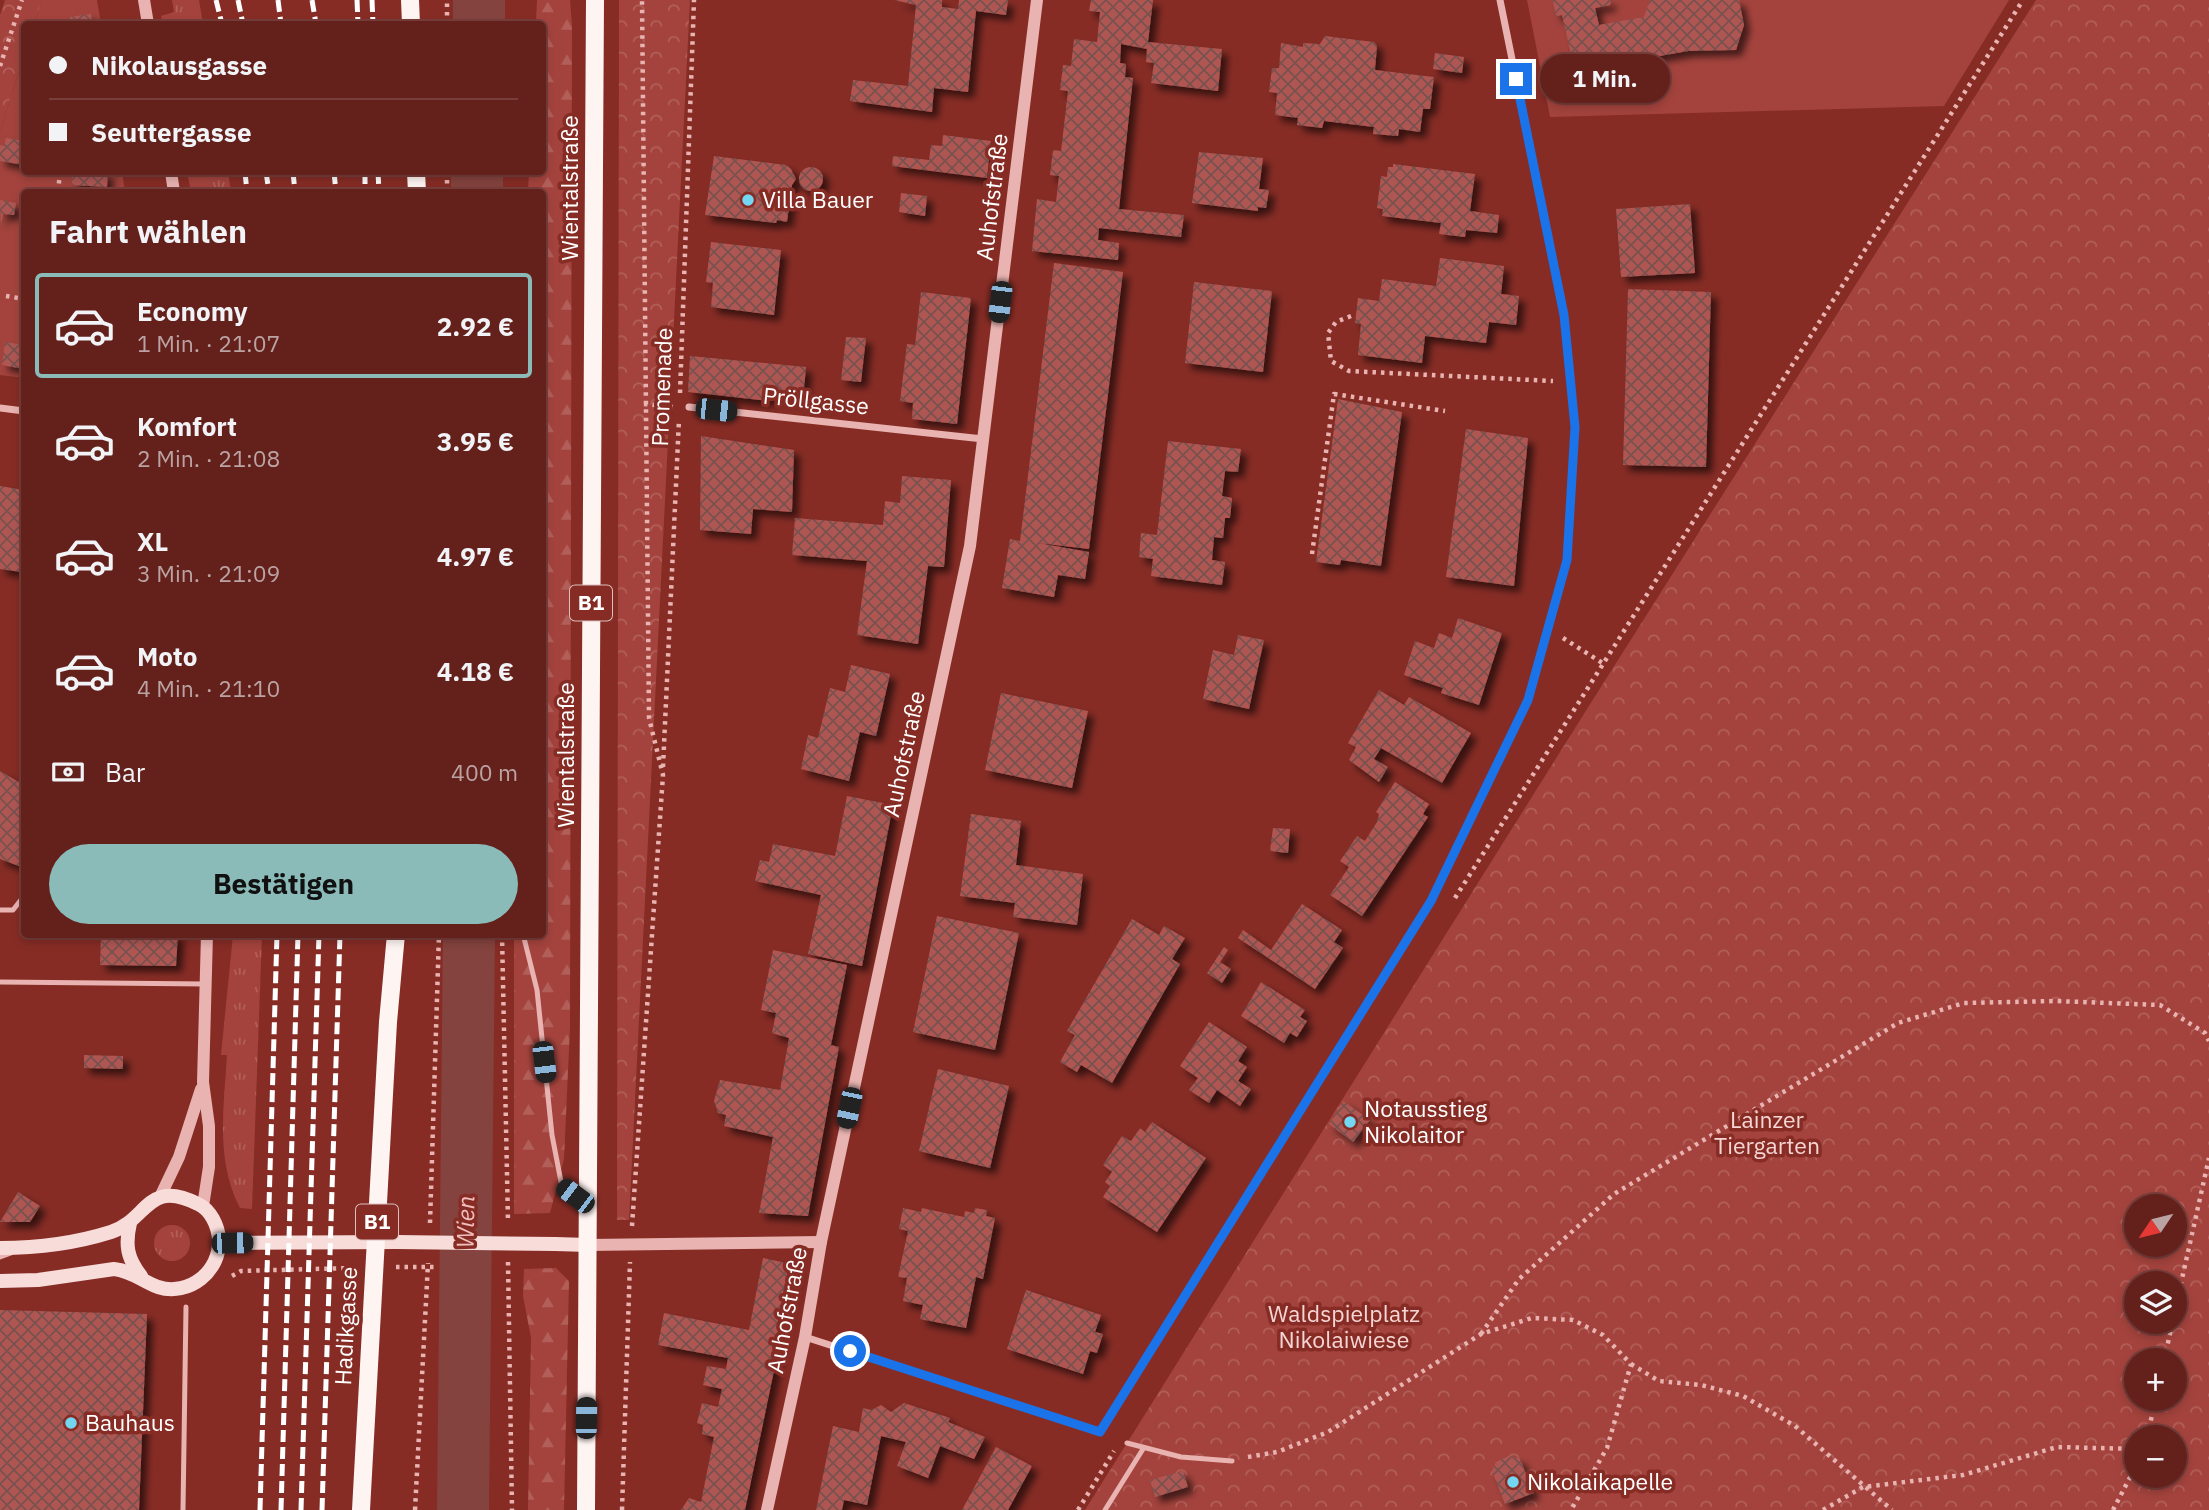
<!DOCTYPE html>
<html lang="de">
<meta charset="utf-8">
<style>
body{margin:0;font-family:"IBM Plex Sans",sans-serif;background:#6c2e29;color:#f1f3f6;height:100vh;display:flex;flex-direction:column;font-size:26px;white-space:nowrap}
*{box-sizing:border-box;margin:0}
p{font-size:23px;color:#bba3a3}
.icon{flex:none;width:38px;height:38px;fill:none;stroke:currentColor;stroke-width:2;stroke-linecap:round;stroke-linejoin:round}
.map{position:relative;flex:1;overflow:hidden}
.drawer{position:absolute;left:21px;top:189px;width:525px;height:749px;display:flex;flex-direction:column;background:#64211c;border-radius:7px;box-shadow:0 4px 10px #0003,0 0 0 2px #783e3b}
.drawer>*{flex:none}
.top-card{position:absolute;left:21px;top:21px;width:525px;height:154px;border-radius:7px;box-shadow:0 4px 10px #0003,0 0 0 2px #783e3b;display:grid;align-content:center;height:154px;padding:0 28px;background:#64211c}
.needle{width:46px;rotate:235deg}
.controls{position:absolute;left:2124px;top:1194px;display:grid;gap:14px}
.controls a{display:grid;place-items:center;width:63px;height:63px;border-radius:50%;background:#64211c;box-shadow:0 4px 10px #0003,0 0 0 2px #783e3b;font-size:35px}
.end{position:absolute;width:32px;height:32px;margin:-16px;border:9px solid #1a73e8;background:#fff;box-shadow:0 0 0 4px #fff}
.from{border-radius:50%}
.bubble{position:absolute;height:49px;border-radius:24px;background:#64211c;box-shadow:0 4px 10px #0003,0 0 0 2px #783e3b;font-size:23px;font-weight:800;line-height:49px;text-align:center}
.car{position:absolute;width:21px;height:42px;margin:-21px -10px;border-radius:9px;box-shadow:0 0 5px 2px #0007;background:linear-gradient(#222 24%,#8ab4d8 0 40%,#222 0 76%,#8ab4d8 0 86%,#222 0)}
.top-card b{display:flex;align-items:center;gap:24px;height:66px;font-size:26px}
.top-card b+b{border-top:2px solid #783e3b}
.top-card i{width:18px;height:18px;background:#f1f3f6}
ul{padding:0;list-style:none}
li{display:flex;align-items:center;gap:21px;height:105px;margin:0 14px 10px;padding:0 14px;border:4px solid transparent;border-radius:7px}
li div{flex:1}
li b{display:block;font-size:26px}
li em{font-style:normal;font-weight:800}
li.on{border-color:#8bbbb9}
li>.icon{width:63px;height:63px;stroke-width:1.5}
h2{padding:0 28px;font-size:32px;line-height:84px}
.pay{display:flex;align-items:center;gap:18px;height:77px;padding:0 28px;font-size:26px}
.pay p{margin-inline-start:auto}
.primary-button{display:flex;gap:14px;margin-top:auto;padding:14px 28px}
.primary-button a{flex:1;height:80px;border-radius:42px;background:#8bbbb9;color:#111;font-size:28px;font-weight:800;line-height:80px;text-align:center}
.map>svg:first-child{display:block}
.grass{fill:url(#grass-tufts)}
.forest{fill:url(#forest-firs)}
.park{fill:url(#park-crowns);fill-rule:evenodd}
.garden{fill:#a4433d}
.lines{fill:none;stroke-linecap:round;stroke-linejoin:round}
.river{stroke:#84433e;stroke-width:52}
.building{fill:url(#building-cross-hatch);filter:url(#shadow)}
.path{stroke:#e8b3b0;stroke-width:4.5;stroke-dasharray:3.5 5;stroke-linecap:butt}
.service{stroke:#e8b3b0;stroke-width:5}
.minor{stroke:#e8b3b0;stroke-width:7}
.tertiary{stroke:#e8b3b0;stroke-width:12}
.secondary{stroke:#f7dcda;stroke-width:14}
.primary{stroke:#fef4f2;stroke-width:18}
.rail{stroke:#fff;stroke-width:5;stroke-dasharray:12 5;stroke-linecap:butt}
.path-bridge{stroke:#e8b3b0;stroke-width:4.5;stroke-dasharray:3.5 5;stroke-linecap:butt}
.secondary-bridge{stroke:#f7dcda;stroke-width:14}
.primary-bridge{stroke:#fef4f2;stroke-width:18}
.route{stroke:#1a73e8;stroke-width:9}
.poi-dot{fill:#74d7f2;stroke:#862c25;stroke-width:2.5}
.labels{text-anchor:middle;stroke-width:7;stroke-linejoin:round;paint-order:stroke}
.shield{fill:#862c25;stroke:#dbc0be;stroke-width:2}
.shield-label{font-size:21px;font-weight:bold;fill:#fff}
.street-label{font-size:23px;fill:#fff;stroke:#862c25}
.poi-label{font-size:23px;fill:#fff;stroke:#862c25;text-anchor:start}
.park-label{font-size:23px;fill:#f6d5d4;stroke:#862c25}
.water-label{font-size:24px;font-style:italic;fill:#f0bebc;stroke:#862c25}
</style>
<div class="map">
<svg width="2209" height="1510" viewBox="0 0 2209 1510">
<defs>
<pattern id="grass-tufts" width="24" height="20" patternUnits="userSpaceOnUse" patternTransform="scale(1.75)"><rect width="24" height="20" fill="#a4433d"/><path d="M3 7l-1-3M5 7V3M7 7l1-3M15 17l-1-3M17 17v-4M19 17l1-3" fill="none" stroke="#b25f5a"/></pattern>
<pattern id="forest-firs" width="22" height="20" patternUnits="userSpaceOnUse" patternTransform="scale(1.75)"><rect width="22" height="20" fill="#a4433d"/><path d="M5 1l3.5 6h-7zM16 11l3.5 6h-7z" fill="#b25f5a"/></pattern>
<pattern id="park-crowns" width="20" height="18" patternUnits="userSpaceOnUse" patternTransform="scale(1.75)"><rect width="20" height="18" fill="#a4433d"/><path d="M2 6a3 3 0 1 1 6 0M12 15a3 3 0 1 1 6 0" fill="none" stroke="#b25f5a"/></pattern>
<pattern id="building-cross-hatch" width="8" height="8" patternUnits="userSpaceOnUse" patternTransform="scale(1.75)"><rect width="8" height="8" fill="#af5752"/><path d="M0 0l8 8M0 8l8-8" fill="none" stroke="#79514f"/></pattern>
<filter id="shadow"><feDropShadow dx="6" dy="6" stdDeviation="3.5" flood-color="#0009"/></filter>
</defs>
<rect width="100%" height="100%" fill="#862c25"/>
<g class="grass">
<path d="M172,0H199L203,24H163L161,16L174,12Z"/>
<path d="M187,172H228L231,192H191Z"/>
<path d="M233,935H262L252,1209L240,1208C215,1159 224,1108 227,1055H221Z"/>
<circle cx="172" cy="1243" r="18"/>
</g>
<g class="forest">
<path d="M537,0H570L572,26L570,1027L564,1159L550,1213L514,1214V935L542,934V192H528L529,172H542V24H536Z"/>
<path d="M556,1268L569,1281L564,1510H528L531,1338L523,1296L524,1269Z"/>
</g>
<g class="park">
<path d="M5,0H42L34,24H24V55L0,132V15Z"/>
<path d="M619,0H690L629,1220H617Z"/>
<path d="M2036,0H2209V1510H1085L1587,709ZM2137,1206H2175V1244H2137ZM2137,1283H2175V1321H2137ZM2137,1360H2175V1398H2137ZM2137,1437H2175V1475H2137Z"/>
</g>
<g class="garden">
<path d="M42,0H97L101,24H34Z"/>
<path d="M1527,0H2009L1944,106L1550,117Z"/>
<path d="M24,55V172H122L125,192H24V378L0,375V132Z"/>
</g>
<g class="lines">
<g class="river">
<path d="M479,24V0"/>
<path d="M477,192V172"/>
<path d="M463,1510L469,934"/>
</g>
</g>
<g class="building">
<path d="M894,0H942V7L958,9L959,0H1008L1006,15L976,11L968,92L934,88L932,112L850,101L853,80L908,86L916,5Z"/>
<path d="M1091,0H1153L1148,42L1222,49L1218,91L1151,83L1154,63L1146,62L1147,49L1121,44L1120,63L1126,64L1125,77L1133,78L1119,209L1184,215L1181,237L1099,228L1098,240L1119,243L1118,260L1032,251L1037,199L1056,202L1059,176L1050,175L1053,150L1061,151L1068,91L1060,90L1063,65L1071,66L1074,39L1097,42L1100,12L1089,11Z"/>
<path d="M1553,0H1611L1610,5L1595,8L1599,25L1644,17L1650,0H1739L1744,25L1736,50L1688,51L1575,71L1562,15L1556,16Z"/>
<path d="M91,14L92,24H71L70,17Z"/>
<path d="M1325,36L1374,42L1377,46L1375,70L1434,77L1430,109H1423L1420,132L1399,129L1398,136L1373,134L1374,127L1324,121L1322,128L1297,125L1298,118L1275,115L1277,93L1269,92L1272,68H1279L1281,43L1303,47V43L1320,44Z"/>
<path d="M1435,53L1464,57L1462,73L1433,69Z"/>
<path d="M943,135L991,141L987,178L892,166L893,156L929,160L931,145L942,146Z"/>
<path d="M6,138L24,141V165L0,161V145L4,146Z"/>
<path d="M1199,152L1263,158L1259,189L1269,190L1266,208L1258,207V211L1192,203Z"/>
<path d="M714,156L786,165L791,169L796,179L792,185L787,222L777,220L776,223L705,215Z"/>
<path d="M1393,164L1475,174L1470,211L1499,215L1497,233L1466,230L1465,237L1439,234L1441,223L1382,216L1383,209L1377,208L1381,176L1387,177L1388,167H1393Z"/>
<circle cx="811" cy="179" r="12"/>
<path d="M72,172H108L107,187L72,185Z"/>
<path d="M901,193L927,196L925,216L899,212Z"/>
<path d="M0,200L16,203L14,215L3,214L1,225Z"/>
<path d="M1690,204L1695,273L1621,277L1616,209Z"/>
<path d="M711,242L781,250L774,315L711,307L713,283L706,282Z"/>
<path d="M1440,258L1504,266L1501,294L1519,296L1516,325L1489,322L1486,343L1425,336L1422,363L1358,355L1361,324L1355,323L1358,298L1379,301L1382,279L1436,286Z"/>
<path d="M1054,263L1123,272L1089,549L1038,543L1089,552L1085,579L1058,575L1054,597L1002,588L1010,539L1020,541Z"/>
<path d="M1194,282L1272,291L1263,372L1185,363Z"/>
<path d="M1628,289L1711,292L1706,467L1623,465Z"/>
<path d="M921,292L971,298L957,424L912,419L913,403L900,401L907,344L915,345Z"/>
<path d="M846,337L866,338L861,382L841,380Z"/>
<path d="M5,342L24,345V369L2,365Z"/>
<path d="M690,356L806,367L803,400L770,396L769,401L688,392Z"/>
<path d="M1338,399L1402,412L1381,566L1341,560L1340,565L1316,562Z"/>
<path d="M1466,429L1528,438L1514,586L1446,577Z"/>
<path d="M701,436L794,450L792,512L753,509L751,534L700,530Z"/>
<path d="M1168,441L1241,449L1238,472L1225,471L1222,496L1232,498L1230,518H1225L1223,538L1214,537L1212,560L1225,562L1222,585L1151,576L1153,559L1139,557L1141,533L1157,535Z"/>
<path d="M902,476L951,480L944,567L928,566L918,644L857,635L867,561L792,555L795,518L883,525L885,501L900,503Z"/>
<path d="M0,486L24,490V548L21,572L0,569Z"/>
<path d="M1458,618L1502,633L1479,705L1441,693L1443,688L1404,675L1415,641L1434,648L1439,633L1452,638Z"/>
<path d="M1238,635L1264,640L1249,709L1203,699L1213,650L1234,655Z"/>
<path d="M851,665L890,674L876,736L860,732L849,781L801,769L808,735L818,738L830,688L845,692Z"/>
<path d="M1379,690L1404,705L1409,697L1471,733L1442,783L1381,748L1374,759L1388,767L1379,782L1349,760L1356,747L1348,743Z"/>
<path d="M1001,693L1088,711L1072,788L985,770Z"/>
<path d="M0,771L24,785V868L0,859Z"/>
<path d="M1395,782L1429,804L1423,814L1428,817L1362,916L1330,895L1349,867L1340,861L1357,836L1365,841L1377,822L1379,814L1376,812Z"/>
<path d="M847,796L893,805L862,966L808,954L821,895L755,881L760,860L769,862L773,844L835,856Z"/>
<path d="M971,814L1021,821L1016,865L1083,874L1077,925L1013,917L1015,903L960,896Z"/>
<path d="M1273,828L1290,829L1288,853L1270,851Z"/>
<path d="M1302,904L1342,930L1334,942L1343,948L1315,989L1238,938L1243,930L1271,950Z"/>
<path d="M937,916L1019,933L995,1050L913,1032Z"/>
<path d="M1132,919L1159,935L1164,926L1185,938L1172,959L1180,964L1112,1083L1081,1065L1077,1072L1060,1062L1075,1035L1067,1031Z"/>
<path d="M101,934H178L176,966L100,965Z"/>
<path d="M1224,947L1228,950L1220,962L1231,969L1222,983L1207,973Z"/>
<path d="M773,950L847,965L831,1045L839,1047L808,1216L759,1213L773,1137L724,1126L726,1115L718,1113L714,1101L720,1080L780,1090L789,1038L772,1033L776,1013L761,1010Z"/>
<path d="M1261,982L1305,1010L1300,1017L1307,1021L1297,1037L1290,1033L1284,1043L1241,1016Z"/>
<path d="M1209,1022L1247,1047L1238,1061L1247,1067L1238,1081L1251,1089L1240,1106L1217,1090L1209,1103L1189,1090L1198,1078L1180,1066Z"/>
<path d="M84,1055L123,1056V1069L84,1068Z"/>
<path d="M938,1069L1009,1086L990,1168L919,1151Z"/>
<path d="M1343,1101L1370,1120L1353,1142L1329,1124Z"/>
<path d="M1152,1122L1206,1158L1157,1232L1103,1197L1110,1186L1105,1182L1112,1172L1103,1165L1122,1136L1131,1141L1140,1128L1145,1132Z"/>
<path d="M18,1192L40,1206L30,1222H0Z"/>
<path d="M903,1208L921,1212L922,1208L964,1217L965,1211L974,1213L975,1208L987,1210L986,1216L995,1218L983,1279L976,1277L966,1328L920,1319L923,1305L903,1301L907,1278L898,1277L908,1231L899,1229Z"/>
<path d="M763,1258L796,1265L745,1510H681L689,1498L701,1502L714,1437L702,1434L703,1425L697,1423L702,1403L718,1407L722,1389L703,1385L707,1366L726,1369L728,1358L658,1345L664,1313L749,1330Z"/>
<path d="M1026,1290L1101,1315L1095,1332L1103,1334L1097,1353L1090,1351L1083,1374L1007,1349Z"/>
<path d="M0,1310L147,1314L139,1510H0Z"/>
<path d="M904,1403L950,1418L948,1422L985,1437L974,1459L940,1446L928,1478L897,1466L906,1442L881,1436L867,1505L844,1500L842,1510H816L833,1426L859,1432L863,1408L871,1410L881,1405L891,1412Z"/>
<path d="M996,1447L1032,1466L1008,1510H962Z"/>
<path d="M1509,1456L1520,1459L1534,1493L1505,1504L1492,1471L1496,1462Z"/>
<path d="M1183,1471L1188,1487L1155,1497L1150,1480Z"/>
</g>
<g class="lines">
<g class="path">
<path d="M447,24V0"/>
<path d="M0,66L22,0"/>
<path d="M58,192L60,172"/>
<path d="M447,192V172"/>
<path d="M6,296L24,299"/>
<path d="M1351,316L1336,322L1328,333L1331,361L1349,371L1553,381"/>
<path d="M680,393L694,0"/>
<path d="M644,404L675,407"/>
<path d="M1312,554L1334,394L1445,411"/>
<path d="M1563,638L1604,664"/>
<path d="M663,767L679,419"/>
<path d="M1455,898L2023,0"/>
<path d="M502,934L508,1222"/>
<path d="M430,1223L439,934"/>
<path d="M632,1226L663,775L649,718L642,0"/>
<path d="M508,1262L512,1510"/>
<path d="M232,1276L241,1271L351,1268"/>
<path d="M2175,1310L2209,1158"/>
<path d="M1481,1334L1519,1279L1614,1194L1898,1023L1964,1003L2056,1001L2160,1005L2205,1033L2209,1041"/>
<path d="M2164,1360L2173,1321"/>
<path d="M1631,1364L1659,1381L1701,1385L1743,1396L1795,1426L1892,1510"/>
<path d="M2147,1437L2156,1398"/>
<path d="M1248,1457L1277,1452L1328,1432L1481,1334L1532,1318L1573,1320L1603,1335L1631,1364L1607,1448L1571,1510"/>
<path d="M415,1510L428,1263"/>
<path d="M622,1510L630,1262"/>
<path d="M1078,1510L1114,1451"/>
<path d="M1823,1510L1863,1487L1963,1475L2057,1447L2137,1449"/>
<path d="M2113,1510L2137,1464"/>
</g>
<g class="service">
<path d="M0,910H13L24,896"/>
<path d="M523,934L537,990L552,1135L562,1187L583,1202"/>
<path d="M0,982L206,984"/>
<path d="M0,1257L11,1253"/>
<path d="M1127,1443L1181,1457L1232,1461"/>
<path d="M183,1510L186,1307"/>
<path d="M1105,1510L1143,1449"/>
</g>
<g class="minor">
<path d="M689,407L983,439"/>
<path d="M0,408L24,411"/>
<path d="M805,1337L1100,1432L1431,901L1528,700L1567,560L1575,427L1564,315L1500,0"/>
</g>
<g class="tertiary">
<path d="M144,0L148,24"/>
<path d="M171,172L174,192"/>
<path d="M160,1197L179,1157L201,1089"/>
<path d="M203,1206L209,1167V1126L203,1082L207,934"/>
<path d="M588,1245L821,1242"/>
<path d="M767,1510L805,1337L821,1242L970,546L1037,0"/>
</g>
<g class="secondary">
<path d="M130,1223C125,1245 127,1258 141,1276"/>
<path d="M220,1243L397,1242"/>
<path d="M555,1244L588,1245"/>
<path d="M0,1248C37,1248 76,1243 111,1232C148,1220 147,1178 198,1204C211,1210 218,1226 219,1239C221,1271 189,1297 158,1287C142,1281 132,1271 114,1269L38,1280L0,1281"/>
</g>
<g class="primary">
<path d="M410,0L411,24"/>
<path d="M416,172L417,192"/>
<path d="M586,1510L595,0"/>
</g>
<g class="rail">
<path d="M216,0L222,24"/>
<path d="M238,0L243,24"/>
<path d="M278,0L281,24"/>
<path d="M312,0L316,24"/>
<path d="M357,0L358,24"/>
<path d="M372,0L373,24"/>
<path d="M245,172L247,192"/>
<path d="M266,172L269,192"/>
<path d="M293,172L295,192"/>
<path d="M334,172L336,192"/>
<path d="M365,172V192"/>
<path d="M378,172L379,192"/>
<path d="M260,1510L277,934"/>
<path d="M281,1510L298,934"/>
<path d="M301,1510L319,934"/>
<path d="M322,1510L340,934"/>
</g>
<path class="path-bridge" d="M396,1267H436"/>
<path class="secondary-bridge" d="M397,1242L555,1244"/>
<path class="primary-bridge" d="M361,1510L388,1022L396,934"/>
</g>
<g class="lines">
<path class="route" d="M850,1351L1100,1432L1431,901L1528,700L1567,560L1575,427L1564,315L1516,79"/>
</g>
<g class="poi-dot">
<circle cx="748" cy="200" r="7"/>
<circle cx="1350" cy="1122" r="7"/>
<circle cx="71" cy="1423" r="7"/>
<circle cx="1513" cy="1482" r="7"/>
</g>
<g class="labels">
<g class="shield">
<rect x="570" y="585.5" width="42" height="35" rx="5"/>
<rect x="356" y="1204.5" width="42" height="35" rx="5"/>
</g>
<g class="shield-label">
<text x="591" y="610">B1</text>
<text x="377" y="1229">B1</text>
</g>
<g class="street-label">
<text transform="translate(570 188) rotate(-90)" y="8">Wientalstraße</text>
<text transform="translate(992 197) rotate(-83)" y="8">Auhofstraße</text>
<text transform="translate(662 387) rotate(-88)" y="8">Promenade</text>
<text transform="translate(816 401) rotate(6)" y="8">Pröllgasse</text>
<text transform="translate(904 754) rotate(-78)" y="8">Auhofstraße</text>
<text transform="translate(566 755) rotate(-90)" y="8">Wientalstraße</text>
<text transform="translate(787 1310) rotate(-79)" y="8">Auhofstraße</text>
<text transform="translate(346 1326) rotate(-87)" y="8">Hadikgasse</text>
</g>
<g class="poi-label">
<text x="762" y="208">Villa Bauer</text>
<text x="1364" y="1117">Notausstieg<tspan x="1364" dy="26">Nikolaitor</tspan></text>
<text x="85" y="1431">Bauhaus</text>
<text x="1527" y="1490">Nikolaikapelle</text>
</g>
<g class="park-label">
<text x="1767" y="1128">Lainzer<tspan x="1767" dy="26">Tiergarten</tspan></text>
<text x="1344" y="1322">Waldspielplatz<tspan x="1344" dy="26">Nikolaiwiese</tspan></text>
</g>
<g class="water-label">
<text transform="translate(466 1222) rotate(-89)" y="8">Wien</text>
</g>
</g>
</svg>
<div class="controls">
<a><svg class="needle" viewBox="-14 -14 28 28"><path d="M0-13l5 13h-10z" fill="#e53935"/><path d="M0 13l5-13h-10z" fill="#bba3a3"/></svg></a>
<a><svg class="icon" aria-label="layers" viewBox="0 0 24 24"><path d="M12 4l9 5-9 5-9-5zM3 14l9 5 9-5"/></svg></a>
<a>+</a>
<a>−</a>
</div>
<i class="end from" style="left:850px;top:1351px"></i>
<i class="end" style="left:1516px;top:79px"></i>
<div class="bubble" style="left:1540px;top:54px;width:130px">1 Min.</div>
<i class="car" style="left:1000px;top:302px;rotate:187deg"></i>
<i class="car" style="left:716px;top:410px;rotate:96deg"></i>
<i class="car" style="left:544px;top:1062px;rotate:173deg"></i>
<i class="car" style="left:849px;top:1108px;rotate:192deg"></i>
<i class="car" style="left:575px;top:1196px;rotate:307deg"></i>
<i class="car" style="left:232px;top:1243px;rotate:89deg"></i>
<i class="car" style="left:586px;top:1418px;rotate:1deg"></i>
<div class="top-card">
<b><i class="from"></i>Nikolausgasse</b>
<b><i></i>Seuttergasse</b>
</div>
<section class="drawer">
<h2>Fahrt wählen</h2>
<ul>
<li class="on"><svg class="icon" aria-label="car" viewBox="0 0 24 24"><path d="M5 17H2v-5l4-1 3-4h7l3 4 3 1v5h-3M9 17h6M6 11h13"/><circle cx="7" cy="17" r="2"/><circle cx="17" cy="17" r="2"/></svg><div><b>Economy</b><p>1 Min. · 21:07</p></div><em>2.92 €</em></li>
<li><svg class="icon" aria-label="car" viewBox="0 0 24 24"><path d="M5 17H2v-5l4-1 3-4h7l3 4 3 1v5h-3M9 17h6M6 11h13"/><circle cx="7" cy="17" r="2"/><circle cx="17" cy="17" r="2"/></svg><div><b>Komfort</b><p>2 Min. · 21:08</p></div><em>3.95 €</em></li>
<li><svg class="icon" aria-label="car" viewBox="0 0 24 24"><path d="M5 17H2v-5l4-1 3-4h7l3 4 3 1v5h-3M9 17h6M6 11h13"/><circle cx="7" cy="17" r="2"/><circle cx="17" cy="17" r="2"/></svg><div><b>XL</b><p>3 Min. · 21:09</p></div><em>4.97 €</em></li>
<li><svg class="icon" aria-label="car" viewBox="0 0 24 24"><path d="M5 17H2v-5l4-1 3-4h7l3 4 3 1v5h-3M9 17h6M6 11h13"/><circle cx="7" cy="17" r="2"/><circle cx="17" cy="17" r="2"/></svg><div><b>Moto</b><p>4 Min. · 21:10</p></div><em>4.18 €</em></li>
</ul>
<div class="pay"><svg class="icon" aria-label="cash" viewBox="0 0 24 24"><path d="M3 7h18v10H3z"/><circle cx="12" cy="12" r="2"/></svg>Bar<p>400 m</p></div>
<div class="primary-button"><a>Bestätigen</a></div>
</section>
</div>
